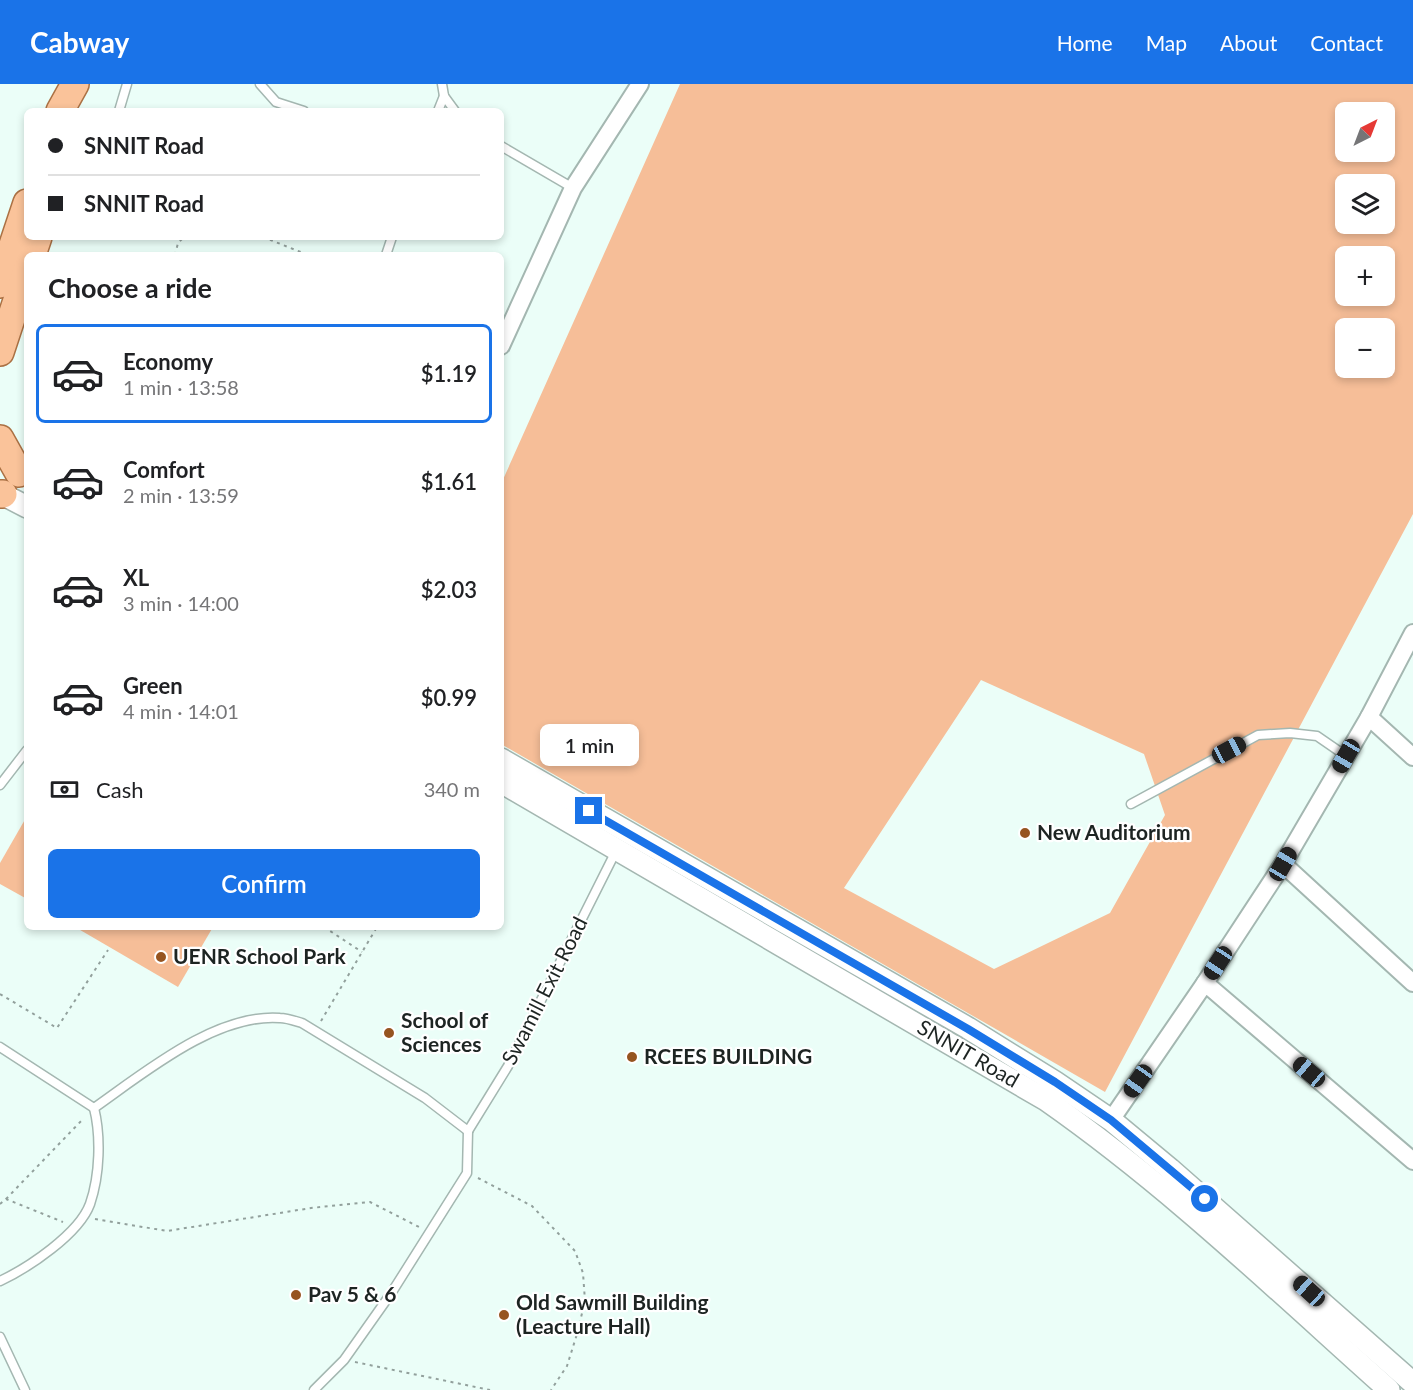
<!DOCTYPE html>
<meta charset="utf-8">
<style>
body{margin:0;font-family:Lato,sans-serif;background:#f2f2f2;color:#202124;height:100vh;display:flex;flex-direction:column;font-size:22px;white-space:nowrap}
*{box-sizing:border-box;margin:0}
p{font-size:20px;color:#757577}
.icon{flex:none;width:33px;height:33px;fill:none;stroke:currentColor;stroke-width:2;stroke-linecap:round;stroke-linejoin:round}
.map{position:relative;flex:1;overflow:hidden}
.drawer{position:absolute;left:24px;top:168px;width:480px;height:678px;display:flex;flex-direction:column;background:#fff;border-radius:9px;box-shadow:0 3px 9px #0003}
.drawer>*{flex:none}
.hud{position:absolute;left:24px;top:24px;width:480px;height:132px;border-radius:9px;box-shadow:0 3px 9px #0003;display:grid;align-content:center;height:132px;padding:0 24px;background:#fff}
.needle{width:39px;rotate:42deg}
.buttons{position:absolute;left:1335px;top:18px;display:grid;gap:12px}
.buttons a{display:grid;place-items:center;width:60px;height:60px;border-radius:9px;background:#fff;box-shadow:0 3px 9px #0003;font-size:30px}
.end{position:absolute;width:27px;height:27px;margin:-14px;border:8px solid #1a73e8;background:#fff;box-shadow:0 0 0 3px #fff}
.from{border-radius:50%}
.bubble{position:absolute;height:42px;border-radius:9px;background:#fff;box-shadow:0 3px 9px #0003;font-size:20px;font-weight:600;line-height:42px;text-align:center}
.car{position:absolute;width:18px;height:36px;margin:-18px -9px;border-radius:8px;box-shadow:0 0 4px 2px #0007;background:linear-gradient(#222 24%,#8ab4d8 0 40%,#222 0 76%,#8ab4d8 0 86%,#222 0)}
.hud b{display:flex;align-items:center;gap:21px;height:57px;font-size:22px}
.hud b+b{border-top:2px solid #e0e0e0}
.hud i{width:15px;height:15px;background:#202124}
ul{padding:0;list-style:none}
li{display:flex;align-items:center;gap:18px;height:99px;margin:0 12px 9px;padding:0 12px;border:3px solid transparent;border-radius:9px}
li div{flex:1}
li b{display:block;font-size:22px}
li em{font-style:normal;font-weight:600}
li.on{border-color:#1a73e8}
li>.icon{width:54px;height:54px;stroke-width:1.5}
h2{padding:0 24px;font-size:27px;line-height:72px}
.pay{display:flex;align-items:center;gap:15px;height:66px;padding:0 24px;font-size:22px}
.pay p{margin-inline-start:auto}
.action{display:flex;gap:12px;margin-top:auto;padding:12px 24px}
.action a{flex:1;height:69px;border-radius:9px;background:#1a73e8;color:#fff;font-size:24px;font-weight:600;line-height:69px;text-align:center}
header{display:flex;align-items:center;gap:36px;box-sizing:border-box;height:84px;padding:0 30px;background:#1a73e8;color:#fff}
header strong{font-size:28px}
nav{display:flex;gap:33px;margin-inline-start:auto;font-size:21px}
.map>svg:first-child{display:block}
.green{fill:#f6be98;fill-rule:evenodd}
.lines{fill:none;stroke-linecap:round;stroke-linejoin:round}
.service-casing{stroke:#a4b7b1;stroke-width:11}
.minor-casing{stroke:#a4b7b1;stroke-width:20}
.tertiary-casing{stroke:#a4b7b1;stroke-width:24}
.primary-casing{stroke:#ab7144;stroke-width:30}
.path{stroke:#92a09c;stroke-width:2;stroke-dasharray:3 4.5;stroke-linecap:butt}
.service{stroke:#fff;stroke-width:8}
.minor{stroke:#fff;stroke-width:16}
.tertiary{stroke:#fff;stroke-width:21}
.primary{stroke:#fac39a;stroke-width:27}
.route{stroke:#1a73e8;stroke-width:8}
.poi-dot{fill:#965420;stroke:#fff;stroke-width:2}
.labels{text-anchor:middle;stroke-width:4.5;stroke-linejoin:round;paint-order:stroke}
.poi-label{font-size:21px;font-weight:bold;fill:#1d2422;stroke:#fff;text-anchor:start}
.street-label{font-size:21px;fill:#1d2422;stroke:#fff}
</style>
<header>
<strong>Cabway</strong>
<nav><a>Home</a><a>Map</a><a>About</a><a>Contact</a></nav>
</header>
<div class="map">
<svg width="1413" height="1306" viewBox="0 0 1413 1306">
<rect width="100%" height="100%" fill="#ebfef8"/>
<g class="green">
<path d="M680,0H1413V430L1105,1008L501,660V400ZM1346,28H1384V68H1346ZM1346,100H1384V140H1346ZM1346,172H1384V212H1346ZM1346,244H1384V284H1346ZM981,596L1144,670L1165,731L1110,829L994,885L844,804Z"/>
<path d="M27,732V815L0,800V779Z"/>
<path d="M75,843H213L178,903Z"/>
</g>
<g class="lines">
<defs>
<g id="service">
<path d="M260,0L276,18L304,27"/>
<path d="M442,0L444,12L455,27"/>
<path d="M119,27L127,0"/>
<path d="M438,27L444,12"/>
<path d="M501,62L573,104"/>
<path d="M386,171L392,153"/>
<path d="M0,701L27,666"/>
<path d="M1131,720L1258,651L1290,649L1317,652L1346,672"/>
<path d="M0,963L94,1024"/>
<path d="M94,1024C144,989 216,929 280,934C287,934 295,937 302,939L425,1014L468,1047"/>
<path d="M468,1047L508,982L616,767"/>
<path d="M0,1197C28,1184 79,1150 90,1120C100,1091 101,1052 94,1024"/>
<path d="M0,1253L25,1306"/>
<path d="M314,1306L344,1276L392,1208L467,1089L468,1047"/>
</g>
<g id="minor">
<path d="M501,262L573,104L640,0"/>
<path d="M1369,633L1413,673"/>
<path d="M1283,780L1369,633L1413,549"/>
<path d="M1205,899L1283,780L1413,899"/>
<path d="M1111,1036L1205,899L1413,1077"/>
</g>
<g id="tertiary">
<path d="M0,409L27,423"/>
<path d="M501,675L968,944L1055,998L1111,1036L1170,1085L1413,1299"/>
<path d="M501,698L1046,1016C1169,1102 1277,1206 1389,1306"/>
</g>
<g id="primary">
<path d="M60,27L75,0"/>
<path d="M32,171L38,153"/>
<path d="M0,200L27,119"/>
<path d="M0,268L27,186"/>
<path d="M0,355L19,389"/>
<path d="M0,410H3"/>
</g>
</defs>
<use href="#service" class="service-casing"/>
<use href="#minor" class="minor-casing"/>
<use href="#tertiary" class="tertiary-casing"/>
<use href="#primary" class="primary-casing"/>
<g class="path">
<path d="M263,153L308,171"/>
<path d="M175,171L178,159L184,153"/>
<path d="M324,843L362,868"/>
<path d="M0,910L57,944L108,866"/>
<path d="M321,937L377,843"/>
<path d="M478,1094L532,1122L575,1167L583,1189L585,1217L577,1250L567,1282L551,1306"/>
<path d="M6,1115L84,1034"/>
<path d="M0,1120L6,1115L63,1138"/>
<path d="M95,1135L167,1147L311,1124L370,1118L419,1143"/>
<path d="M355,1278L490,1306"/>
</g>
<use href="#service" class="service"/>
<use href="#minor" class="minor"/>
<use href="#tertiary" class="tertiary"/>
<use href="#primary" class="primary"/>
</g>
<g class="lines">
<path class="route" d="M589,727L968,945L1055,998L1111,1036L1205,1115"/>
</g>
<g class="poi-dot">
<circle cx="1025" cy="749" r="6"/>
<circle cx="161" cy="873" r="6"/>
<circle cx="389" cy="949" r="6"/>
<circle cx="632" cy="973" r="6"/>
<circle cx="296" cy="1211" r="6"/>
<circle cx="504" cy="1231" r="6"/>
</g>
<g class="labels">
<g class="poi-label">
<text x="1037" y="756">New Auditorium</text>
<text x="173" y="880">UENR School Park</text>
<text x="401" y="944">School of<tspan x="401" dy="24">Sciences</tspan></text>
<text x="644" y="980">RCEES BUILDING</text>
<text x="308" y="1218">Pav 5 &amp; 6</text>
<text x="516" y="1226">Old Sawmill Building<tspan x="516" dy="24">(Leacture Hall)</tspan></text>
</g>
<g class="street-label">
<text transform="translate(545 907) rotate(-63)" y="7">Swamill Exit Road</text>
<text transform="translate(968 970) rotate(30)" y="7">SNNIT Road</text>
</g>
</g>
</svg>
<div class="buttons">
<a><svg class="needle" viewBox="-14 -14 28 28"><path d="M0-13l5 13h-10z" fill="#e53935"/><path d="M0 13l5-13h-10z" fill="#757577"/></svg></a>
<a><svg class="icon" aria-label="layers" viewBox="0 0 24 24"><path d="M12 4l9 5-9 5-9-5zM3 14l9 5 9-5"/></svg></a>
<a>+</a>
<a>−</a>
</div>
<i class="end from" style="left:1205px;top:1115px"></i>
<i class="end" style="left:589px;top:727px"></i>
<div class="bubble" style="left:540px;top:640px;width:99px">1 min</div>
<i class="car" style="left:1229px;top:666px;rotate:62deg"></i>
<i class="car" style="left:1346px;top:672px;rotate:210deg"></i>
<i class="car" style="left:1283px;top:780px;rotate:30deg"></i>
<i class="car" style="left:1218px;top:879px;rotate:213deg"></i>
<i class="car" style="left:1309px;top:988px;rotate:310deg"></i>
<i class="car" style="left:1138px;top:997px;rotate:215deg"></i>
<i class="car" style="left:1309px;top:1207px;rotate:312deg"></i>
<div class="hud">
<b><i class="from"></i>SNNIT Road</b>
<b><i></i>SNNIT Road</b>
</div>
<section class="drawer">
<h2>Choose a ride</h2>
<ul>
<li class="on"><svg class="icon" aria-label="car" viewBox="0 0 24 24"><path d="M5 17H2v-5l4-1 3-4h7l3 4 3 1v5h-3M9 17h6M6 11h13"/><circle cx="7" cy="17" r="2"/><circle cx="17" cy="17" r="2"/></svg><div><b>Economy</b><p>1 min · 13:58</p></div><em>$1.19</em></li>
<li><svg class="icon" aria-label="car" viewBox="0 0 24 24"><path d="M5 17H2v-5l4-1 3-4h7l3 4 3 1v5h-3M9 17h6M6 11h13"/><circle cx="7" cy="17" r="2"/><circle cx="17" cy="17" r="2"/></svg><div><b>Comfort</b><p>2 min · 13:59</p></div><em>$1.61</em></li>
<li><svg class="icon" aria-label="car" viewBox="0 0 24 24"><path d="M5 17H2v-5l4-1 3-4h7l3 4 3 1v5h-3M9 17h6M6 11h13"/><circle cx="7" cy="17" r="2"/><circle cx="17" cy="17" r="2"/></svg><div><b>XL</b><p>3 min · 14:00</p></div><em>$2.03</em></li>
<li><svg class="icon" aria-label="car" viewBox="0 0 24 24"><path d="M5 17H2v-5l4-1 3-4h7l3 4 3 1v5h-3M9 17h6M6 11h13"/><circle cx="7" cy="17" r="2"/><circle cx="17" cy="17" r="2"/></svg><div><b>Green</b><p>4 min · 14:01</p></div><em>$0.99</em></li>
</ul>
<div class="pay"><svg class="icon" aria-label="cash" viewBox="0 0 24 24"><path d="M3 7h18v10H3z"/><circle cx="12" cy="12" r="2"/></svg>Cash<p>340 m</p></div>
<div class="action"><a>Confirm</a></div>
</section>
</div>
